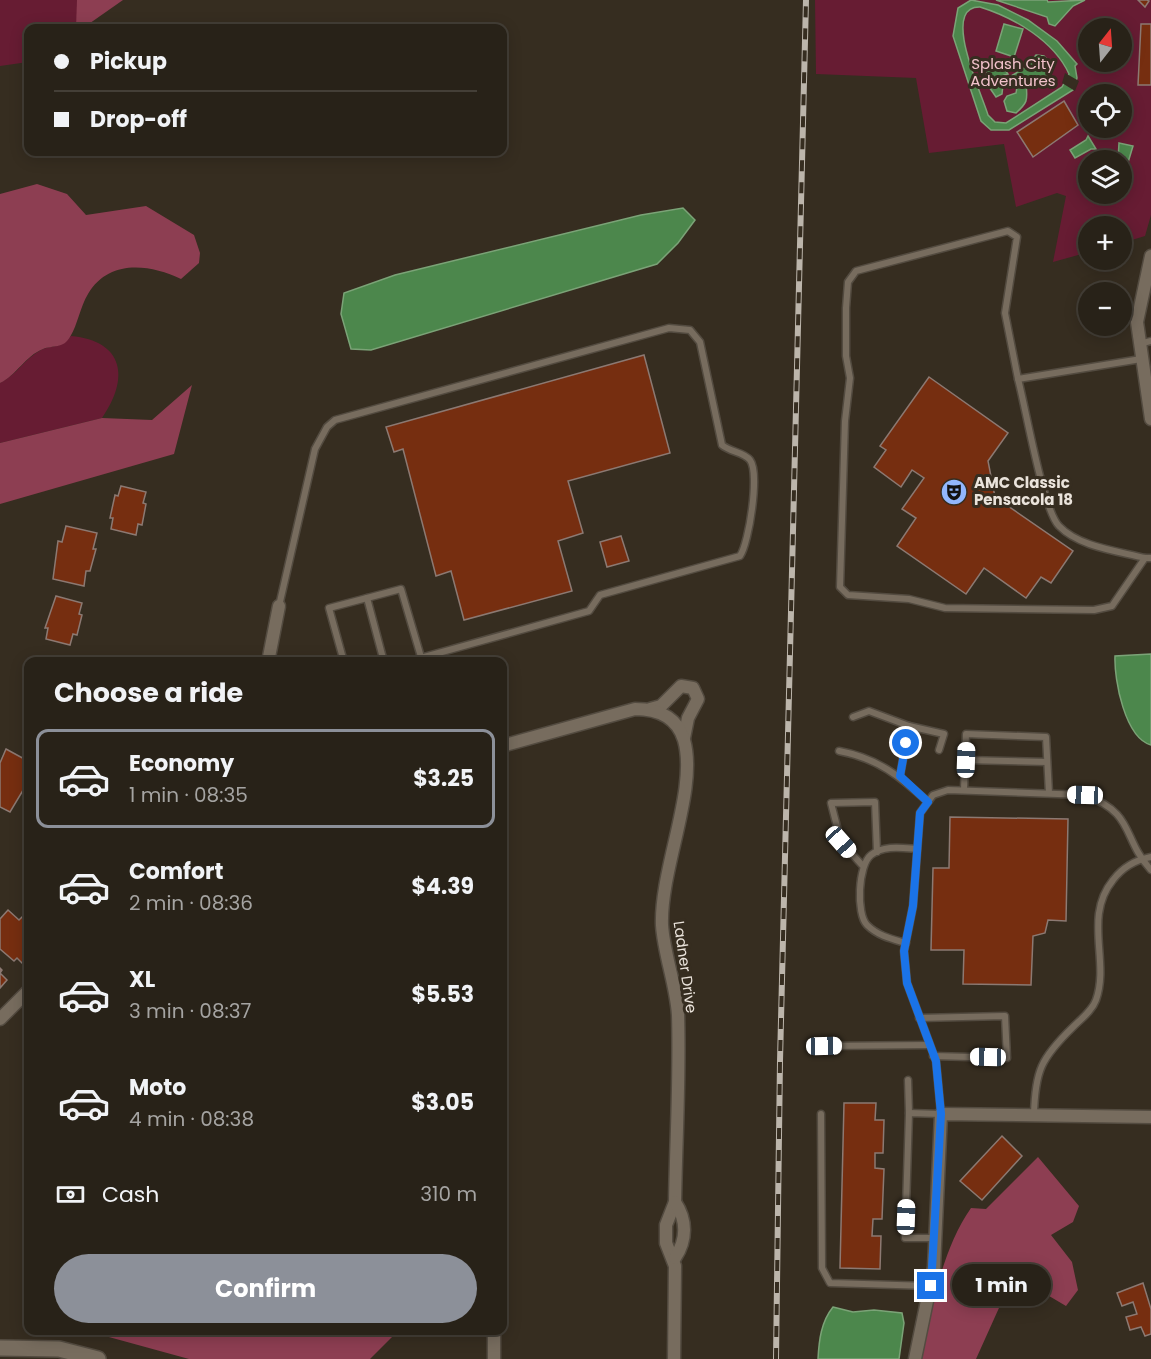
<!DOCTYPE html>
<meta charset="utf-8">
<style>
body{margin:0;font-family:Poppins,sans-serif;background:#342f25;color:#f1f3f6;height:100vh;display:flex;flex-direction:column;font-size:22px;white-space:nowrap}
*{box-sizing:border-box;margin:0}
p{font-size:20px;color:#a5a4a2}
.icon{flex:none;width:33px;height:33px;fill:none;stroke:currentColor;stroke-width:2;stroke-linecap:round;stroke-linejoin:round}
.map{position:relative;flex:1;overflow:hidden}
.sheet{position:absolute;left:24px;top:657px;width:483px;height:678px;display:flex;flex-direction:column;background:#282218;border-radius:12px;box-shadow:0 3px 15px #0003,0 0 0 2px #443f37}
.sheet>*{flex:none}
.banner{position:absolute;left:24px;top:24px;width:483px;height:132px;border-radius:12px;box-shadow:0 3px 15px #0003,0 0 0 2px #443f37;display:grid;align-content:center;height:132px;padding:0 30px;background:#282218}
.needle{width:39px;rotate:17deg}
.tools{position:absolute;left:1078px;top:18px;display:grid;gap:12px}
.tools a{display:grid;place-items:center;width:54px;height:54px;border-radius:50%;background:#282218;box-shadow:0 3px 15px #0003,0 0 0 2px #443f37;font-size:30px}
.end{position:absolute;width:27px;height:27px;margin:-14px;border:8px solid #1a73e8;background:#fff;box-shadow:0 0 0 3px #fff}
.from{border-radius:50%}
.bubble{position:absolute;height:42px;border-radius:21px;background:#282218;box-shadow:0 3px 15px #0003,0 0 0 2px #443f37;font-size:20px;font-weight:700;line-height:42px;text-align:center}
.car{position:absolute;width:18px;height:36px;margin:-18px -9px;border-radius:8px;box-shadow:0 0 4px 2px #0007;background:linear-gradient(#fff 24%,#345 0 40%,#fff 0 76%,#345 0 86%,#fff 0)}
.banner b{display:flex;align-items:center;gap:21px;height:57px;font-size:22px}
.banner b+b{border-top:2px solid #443f37}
.banner i{width:15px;height:15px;background:#f1f3f6}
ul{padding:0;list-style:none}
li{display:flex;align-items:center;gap:18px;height:99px;margin:0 12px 9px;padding:0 18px;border:3px solid transparent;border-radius:12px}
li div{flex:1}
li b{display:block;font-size:22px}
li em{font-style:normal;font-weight:700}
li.selected{border-color:#8c9099}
li>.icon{width:54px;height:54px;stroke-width:1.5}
h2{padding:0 30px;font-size:27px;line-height:72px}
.pay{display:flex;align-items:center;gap:15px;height:66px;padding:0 30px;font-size:22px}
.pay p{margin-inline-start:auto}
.action{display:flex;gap:12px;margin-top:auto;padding:12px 30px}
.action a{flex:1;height:69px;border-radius:36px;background:#8c9099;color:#fff;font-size:24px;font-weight:700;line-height:69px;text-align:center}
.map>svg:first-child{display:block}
.green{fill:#671c33;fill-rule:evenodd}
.forest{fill:#8d3e52}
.water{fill:#4c874c;stroke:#7ba377;stroke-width:1.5;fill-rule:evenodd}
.pier{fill:#362d20}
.building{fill:#762e10;stroke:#8c7972;stroke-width:1.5}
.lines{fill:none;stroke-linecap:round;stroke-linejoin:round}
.service-casing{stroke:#534b40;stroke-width:9}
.minor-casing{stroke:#534b40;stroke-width:15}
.tertiary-casing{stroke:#534b40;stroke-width:18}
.service{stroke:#776c5e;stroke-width:6}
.minor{stroke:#776c5e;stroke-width:12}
.tertiary{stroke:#776c5e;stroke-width:15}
.rail-casing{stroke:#bcb5ab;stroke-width:6}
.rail{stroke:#362d20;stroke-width:4;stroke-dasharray:11;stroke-linecap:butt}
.route{stroke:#1a73e8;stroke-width:8}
.labels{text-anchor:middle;stroke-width:6;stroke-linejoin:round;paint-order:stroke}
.park-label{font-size:15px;fill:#f2c2cb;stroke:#362d20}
.poi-label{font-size:15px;font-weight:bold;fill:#eae3db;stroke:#362d20;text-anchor:start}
.street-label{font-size:15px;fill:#eae3db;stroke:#362d20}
</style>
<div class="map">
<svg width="1151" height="1359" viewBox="0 0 1151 1359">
<rect width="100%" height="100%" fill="#362d20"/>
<g class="green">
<path d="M0,0H77L78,25L76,28H28V62L0,66Z"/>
<path d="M815,0H1151V215L1145,236L1122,243V226H1089V252L1053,262L1066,196L1057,193L1016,207L1004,144L929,153L916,78L816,74ZM1089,28H1122V62H1089ZM1089,94H1122V128H1089ZM1089,160H1122V194H1089Z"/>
<path d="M71,336C124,341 130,378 102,418L0,443V383C17,375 25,358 41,350C54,344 59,350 71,336Z"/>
</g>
<g class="forest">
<path d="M77,0H123L83,28H76Z"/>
<path d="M37,184L67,194L86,215L146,206L194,235L200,253L199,263L181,279C149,264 109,259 88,294C80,307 78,324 70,337C63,349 53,345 43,349C25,356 17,375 0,383V194Z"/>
<path d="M192,385L174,454L0,504V443L102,418L152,420Z"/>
<path d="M1038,1157L1079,1206L1073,1222L1051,1235L1072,1262L1078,1290L1066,1306L1022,1280L1003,1299L976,1359H921C932,1309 941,1251 971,1208L986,1209Z"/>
<path d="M87,1331H481L480,1337L395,1334L370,1359H189Z"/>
</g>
<g class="water">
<path d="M971,0L998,5L1028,20L1057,41L1077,64L1075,66L1077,78L1073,90L1009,130H991L981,121L953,36L958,8ZM980,7C1015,18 1054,41 1069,74L1062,87L1006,123L995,122L988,115C982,94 940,6 980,7Z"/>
<path d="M996,0H1047L1048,2L1085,0L1073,6L1055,26L1049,24L1047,17Z"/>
<path d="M1004,24L1023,29L1014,57L996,51Z"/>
<path d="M1036,55L1044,56L1050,63L1048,73L1050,77L1042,84L1039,79L1032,78L1026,84C1028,101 1027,103 1016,113L1007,111L1004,101L1007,96L1016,93L1017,87L1009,82L1011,76L1026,67Z"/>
<path d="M992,65L1002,66L1008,74L1004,75L1002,94L996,97L985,81L987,71L994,68Z"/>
<path d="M1088,136L1096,149H1091L1075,158L1070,150L1086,140Z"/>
<path d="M1119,143L1133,146L1126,169L1122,168V160H1118Z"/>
<path d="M683,208L695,220L678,243L657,264L371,350L351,349L341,314L344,293L395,275L641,215Z"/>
<path d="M1151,654V745C1125,738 1114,680 1115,656Z"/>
<path d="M833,1307L853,1312L874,1310L902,1313L904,1323L899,1359H818C819,1340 821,1322 833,1307Z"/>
</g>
<path class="pier" d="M1065,73L1079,81L1075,91L1062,83Z"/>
<g class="building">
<path d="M1138,0H1147L1149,1L1145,7Z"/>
<path d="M1141,24H1151V85H1138Z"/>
<path d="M1064,101L1078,125L1033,157L1017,132Z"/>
<path d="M644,355L670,453L568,481L583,533L558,541L572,591L464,620L451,571L436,576L403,449L394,452L386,427Z"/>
<path d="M929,377L1008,433L988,461L995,497L1073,551L1051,583L1041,577L1026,598L984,568L966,594L897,546L916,518L902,509L924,478L912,470L901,487L874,467L886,450L880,446Z"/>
<path d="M121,486L146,492L143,503L146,504L142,525L138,524L136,535L111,529L113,518H110L115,495L118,496Z"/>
<path d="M66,526L97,533L93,549H96L90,571H86L84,586L53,579L58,541L62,542Z"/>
<path d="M621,536L629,561L607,567L600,542Z"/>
<path d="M56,596L82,603L79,614L82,615L77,635L73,634L70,645L46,639L48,628H45Z"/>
<path d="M6,749L28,761V782L10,812L0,807V763Z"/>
<path d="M950,817L1068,819L1066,921L1048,920L1045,933L1033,936L1031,985L963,984L964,950H931L933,868H949Z"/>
<path d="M28,833V848L23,845Z"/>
<path d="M8,910L19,920L22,917L28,923V969L17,958L14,961L0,949V919Z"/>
<path d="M0,968L2,970L0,973L7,980L0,988Z"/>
<path d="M844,1103H876L875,1120H884L883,1153H875V1168L884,1169L882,1219H873L872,1236H881L880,1269L840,1268Z"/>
<path d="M1002,1136L1022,1156L982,1200L960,1181Z"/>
<path d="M1143,1283L1151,1309V1334L1145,1336L1141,1327L1130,1330L1126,1317L1137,1314L1133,1302L1122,1306L1117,1293Z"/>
</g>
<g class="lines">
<defs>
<g id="service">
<path d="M1139,344L1151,341"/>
<path d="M1141,359L1018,379L1005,313L1017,237L1008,231L856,271L848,282L846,308V356L850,378L845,421L840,587L848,595L909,599L945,608L1094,610L1112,606L1145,558H1151"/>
<path d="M1018,379C1026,409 1043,510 1059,526C1079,547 1118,551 1145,558"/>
<path d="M367,598L384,662"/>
<path d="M279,606L315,449L327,427L335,420L669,328L690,330L700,342L722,445C730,452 744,452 750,460C760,473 749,543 740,556L600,595L589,611L406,662"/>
<path d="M344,662L329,608L401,589L421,657"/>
<path d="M853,717L869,711L909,726L900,776"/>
<path d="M909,726L944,734L939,750"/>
<path d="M839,751C877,758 900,776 928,802"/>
<path d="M965,760L1047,762"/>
<path d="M964,790L966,734L1046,737L1049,793"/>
<path d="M862,865L841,842L831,803L875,802L877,852"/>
<path d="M906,943C892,939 878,936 867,925C856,914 858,865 871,855C884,845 902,848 917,849"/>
<path d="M919,1018L1005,1016L1007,1058L933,1056"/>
<path d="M824,1046L929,1045"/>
<path d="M908,1080L909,1113"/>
<path d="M821,1114L822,1268L830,1283L930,1286"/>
<path d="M1034,1115C1035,1071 1041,1058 1073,1027C1081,1019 1092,1011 1096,1000C1110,961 1083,917 1113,880C1123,867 1135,860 1151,857"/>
<path d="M935,1238H905L909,1113L941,1114L936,1061L907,983L904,951L913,906L920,813L933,795L948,790L1085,795C1136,814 1121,837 1151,870"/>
</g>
<g id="minor">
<path d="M1151,256L1137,322L1151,419"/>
<path d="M268,662L279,606"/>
<path d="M650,709L661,706L681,686L693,688L698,699L688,718L684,738"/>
<path d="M502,746L635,709C658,709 677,717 684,740C698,789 660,869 662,925C664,955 676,984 678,1015C680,1077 676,1140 675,1202L666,1225V1243L675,1266L674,1359"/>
<path d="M0,1019L28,991"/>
<path d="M675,1258C687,1240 687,1220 675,1202"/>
<path d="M494,1359V1330"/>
<path d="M915,1359L934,1267L941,1114L1151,1117"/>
</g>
<path id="tertiary" d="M0,1348L59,1349L98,1359"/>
</defs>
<use href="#service" class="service-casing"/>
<use href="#minor" class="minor-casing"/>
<use href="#tertiary" class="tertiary-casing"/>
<use href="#service" class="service"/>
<use href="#minor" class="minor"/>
<use href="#tertiary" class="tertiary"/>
<defs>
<path id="rail" d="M776,1359L780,1061L806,0"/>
</defs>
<use href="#rail" class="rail-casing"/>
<use href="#rail" class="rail"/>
</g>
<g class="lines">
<path class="route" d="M906,743L900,776L928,802L920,813L913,906L904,951L907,983L936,1061L941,1114L931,1286"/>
</g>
<defs>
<symbol id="theatre-disc" viewBox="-11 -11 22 22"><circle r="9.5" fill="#92b7fd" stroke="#362d20"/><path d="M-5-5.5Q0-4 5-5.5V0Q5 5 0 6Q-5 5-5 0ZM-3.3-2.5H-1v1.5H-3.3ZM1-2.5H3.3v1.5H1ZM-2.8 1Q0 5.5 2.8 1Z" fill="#111"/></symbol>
</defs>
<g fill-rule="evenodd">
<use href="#theatre-disc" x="939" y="477" width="30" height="30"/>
</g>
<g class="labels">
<g class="park-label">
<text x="1013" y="69">Splash City<tspan x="1013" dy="17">Adventures</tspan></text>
</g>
<g class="poi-label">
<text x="974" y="488">AMC Classic<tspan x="974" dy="17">Pensacola 18</tspan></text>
</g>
<g class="street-label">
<text transform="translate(685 967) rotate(82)" y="5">Ladner Drive</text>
</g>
</g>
</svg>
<div class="tools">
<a><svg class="needle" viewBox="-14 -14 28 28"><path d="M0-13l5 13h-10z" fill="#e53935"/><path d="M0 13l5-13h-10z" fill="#a5a4a2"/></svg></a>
<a><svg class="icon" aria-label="locate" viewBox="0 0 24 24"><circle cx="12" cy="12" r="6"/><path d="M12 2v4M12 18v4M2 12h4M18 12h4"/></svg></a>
<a><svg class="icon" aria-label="layers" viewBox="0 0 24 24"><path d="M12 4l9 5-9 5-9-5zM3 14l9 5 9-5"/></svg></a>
<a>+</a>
<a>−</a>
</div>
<i class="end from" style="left:906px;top:743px"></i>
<i class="end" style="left:931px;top:1286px"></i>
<div class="bubble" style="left:952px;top:1264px;width:99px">1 min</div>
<i class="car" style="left:966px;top:760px;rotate:2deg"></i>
<i class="car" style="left:1085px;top:795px;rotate:272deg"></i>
<i class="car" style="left:841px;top:842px;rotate:138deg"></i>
<i class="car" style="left:824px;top:1046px;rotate:89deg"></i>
<i class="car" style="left:988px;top:1057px;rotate:271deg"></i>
<i class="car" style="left:906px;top:1217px;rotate:2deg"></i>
<div class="banner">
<b><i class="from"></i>Pickup</b>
<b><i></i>Drop-off</b>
</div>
<section class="sheet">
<h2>Choose a ride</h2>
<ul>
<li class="selected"><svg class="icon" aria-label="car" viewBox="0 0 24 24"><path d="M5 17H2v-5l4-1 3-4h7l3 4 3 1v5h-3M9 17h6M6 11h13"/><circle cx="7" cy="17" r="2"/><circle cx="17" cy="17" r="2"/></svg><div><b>Economy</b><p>1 min · 08:35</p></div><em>$3.25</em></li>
<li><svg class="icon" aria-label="car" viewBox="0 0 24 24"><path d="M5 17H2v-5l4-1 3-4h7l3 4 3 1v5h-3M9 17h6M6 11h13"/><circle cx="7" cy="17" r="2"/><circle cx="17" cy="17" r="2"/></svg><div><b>Comfort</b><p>2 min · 08:36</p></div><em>$4.39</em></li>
<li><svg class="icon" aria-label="car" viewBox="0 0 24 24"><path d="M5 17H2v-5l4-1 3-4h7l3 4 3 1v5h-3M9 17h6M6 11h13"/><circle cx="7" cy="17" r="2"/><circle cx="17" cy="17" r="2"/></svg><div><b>XL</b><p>3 min · 08:37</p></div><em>$5.53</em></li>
<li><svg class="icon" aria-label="car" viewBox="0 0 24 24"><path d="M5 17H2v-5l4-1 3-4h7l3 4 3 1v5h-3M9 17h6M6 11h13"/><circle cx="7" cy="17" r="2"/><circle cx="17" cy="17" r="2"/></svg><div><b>Moto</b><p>4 min · 08:38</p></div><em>$3.05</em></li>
</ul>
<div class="pay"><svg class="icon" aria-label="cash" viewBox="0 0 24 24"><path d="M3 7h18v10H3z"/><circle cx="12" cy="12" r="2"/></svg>Cash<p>310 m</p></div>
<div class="action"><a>Confirm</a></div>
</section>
</div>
